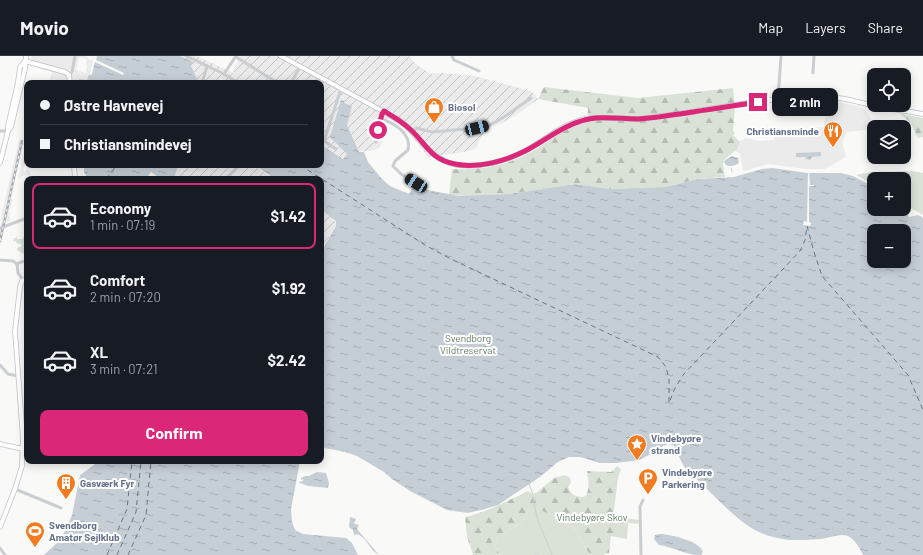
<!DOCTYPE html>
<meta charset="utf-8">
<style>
body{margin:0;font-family:Barlow,sans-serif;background:#242831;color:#f1f3f6;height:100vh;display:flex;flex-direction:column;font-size:15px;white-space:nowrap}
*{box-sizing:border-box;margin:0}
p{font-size:13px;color:#9ea1a6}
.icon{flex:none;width:22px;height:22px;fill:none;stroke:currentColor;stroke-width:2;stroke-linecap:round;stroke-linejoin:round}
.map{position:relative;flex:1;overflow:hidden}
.details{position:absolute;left:24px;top:120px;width:300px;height:288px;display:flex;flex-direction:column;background:#171b24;border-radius:8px;box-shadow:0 2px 10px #0003}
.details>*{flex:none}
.banner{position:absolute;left:24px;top:24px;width:300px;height:88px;border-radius:8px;box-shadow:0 2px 10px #0003;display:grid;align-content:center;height:88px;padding:0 16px;background:#171b24}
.fabs{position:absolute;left:867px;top:12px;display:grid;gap:8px}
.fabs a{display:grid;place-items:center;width:44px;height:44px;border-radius:8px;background:#171b24;box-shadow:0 2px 10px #0003;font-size:20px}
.end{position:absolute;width:18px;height:18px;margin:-9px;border:5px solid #db2777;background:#fff;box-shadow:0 0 0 2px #fff}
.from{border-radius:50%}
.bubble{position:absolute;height:28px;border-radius:8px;background:#171b24;box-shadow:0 2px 10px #0003;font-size:13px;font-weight:700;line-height:28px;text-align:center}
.car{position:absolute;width:12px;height:24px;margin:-12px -6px;border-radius:5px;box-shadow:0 0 3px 1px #0007;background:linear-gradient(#222 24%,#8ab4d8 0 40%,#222 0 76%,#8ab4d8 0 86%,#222 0)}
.banner b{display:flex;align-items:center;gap:14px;height:38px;font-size:15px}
.banner b+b{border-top:1px solid #363941}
.banner i{width:10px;height:10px;background:#f1f3f6}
ul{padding:7px 0 0;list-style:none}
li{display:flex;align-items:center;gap:12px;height:66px;margin:0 8px 6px;padding:0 8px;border:2px solid transparent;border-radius:8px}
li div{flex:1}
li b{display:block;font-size:15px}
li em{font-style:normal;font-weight:700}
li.active{border-color:#db2777}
li>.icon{width:36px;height:36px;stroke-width:1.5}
.primary-button{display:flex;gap:8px;margin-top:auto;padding:8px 16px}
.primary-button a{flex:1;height:46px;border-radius:8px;background:#db2777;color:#fff;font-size:16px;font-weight:700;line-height:46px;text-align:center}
header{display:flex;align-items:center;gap:24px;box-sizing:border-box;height:56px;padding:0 20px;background:#171b24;border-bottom:1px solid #363941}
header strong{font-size:19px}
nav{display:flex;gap:22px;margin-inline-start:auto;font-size:14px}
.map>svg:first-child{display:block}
.built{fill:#eaebea;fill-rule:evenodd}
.industrial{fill:url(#industrial-furrows)}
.green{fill:#dae2d8}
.forest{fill:url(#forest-firs)}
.water{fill:url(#water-ripples);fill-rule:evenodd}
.pier{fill:#f9faf7}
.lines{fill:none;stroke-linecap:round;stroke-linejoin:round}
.stream{stroke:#c6ced5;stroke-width:1}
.ferry{stroke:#637586;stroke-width:1;stroke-dasharray:5 4;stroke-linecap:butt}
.secondary-casing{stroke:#bec1c8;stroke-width:5.5}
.street{stroke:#cacdd1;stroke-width:3}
.secondary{stroke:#fff;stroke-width:4}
.rail-casing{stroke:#a9aeb6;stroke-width:2.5}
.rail{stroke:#fff;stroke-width:1;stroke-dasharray:3;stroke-linecap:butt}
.route{stroke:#db2777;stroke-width:5}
.labels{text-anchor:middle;stroke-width:4;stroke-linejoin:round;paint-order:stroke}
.poi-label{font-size:10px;font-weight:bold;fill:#66738b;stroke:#fff;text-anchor:start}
.park-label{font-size:10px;fill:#627c62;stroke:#fff}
</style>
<header>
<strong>Movio</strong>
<nav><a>Map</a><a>Layers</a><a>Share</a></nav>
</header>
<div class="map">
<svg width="923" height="499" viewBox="0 0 923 499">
<defs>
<pattern id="industrial-furrows" width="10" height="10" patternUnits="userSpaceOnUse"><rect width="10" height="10" fill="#eaebea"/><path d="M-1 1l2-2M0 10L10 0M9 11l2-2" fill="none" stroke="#c1c3c4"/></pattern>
<pattern id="forest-firs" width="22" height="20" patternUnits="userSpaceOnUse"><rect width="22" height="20" fill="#dae2d8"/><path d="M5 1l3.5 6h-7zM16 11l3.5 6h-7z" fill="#b5bcb5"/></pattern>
<pattern id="water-ripples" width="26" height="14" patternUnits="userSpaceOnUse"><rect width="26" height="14" fill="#c6ced5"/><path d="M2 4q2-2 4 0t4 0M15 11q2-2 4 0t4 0" fill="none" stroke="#a5acb3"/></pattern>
</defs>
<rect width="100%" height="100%" fill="#f9faf7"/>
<g class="built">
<path d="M32,0H85L92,5L87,24L79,23V27H49L52,16L41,13V9L30,6ZM79,1L87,3L86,9H87L86,17L76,14Z"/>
<path d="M830,44L857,50L864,53L871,62L869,70L865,74L847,76L842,86L846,101L825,113H805L768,108L743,115L740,98L735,95L739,86L746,82L759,85L774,84V75L824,71L826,54H830Z"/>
<path d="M19,84H23L10,143L13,144L9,155L10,162V165L4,167L0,191V175L2,157Z"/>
<path d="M27,85V98L25,103L27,104L25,105L23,113L25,116L27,113L29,114L31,119L22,120L20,123H18Z"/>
</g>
<g class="industrial">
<path d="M180,0H196L234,17V16L233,15L240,0H409L417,9L431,18L441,17L474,20L531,35L538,43L524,54L502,67L486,73L476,92L470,95L428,101L412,80L403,71L388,62L381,67L383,83L382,87L379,91L375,94L359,96L347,69L344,47L341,44L347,98L343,103L321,89V27H229L220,22L218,27H199L191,10Z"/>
<path d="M180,109H253L274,123H175L177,120L175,119Z"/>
<path d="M321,155L335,164L336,167V170L321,194Z"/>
</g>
<g class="green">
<path d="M912,115L923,117V159L904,148V123H874V129L856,119L870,116Z"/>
<path d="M16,179L17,183H22L24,181L27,182L24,198L17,194L18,191H21L22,188L16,187V185L14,186L13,184L15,183L12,182H16Z"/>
<path d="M535,452L554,460L575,474L590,499H500L495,490L498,481L521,467L528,456Z"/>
</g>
<g class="forest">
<path d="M544,31L638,42L733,32L735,52L733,75L735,77L733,79L740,86L737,93L724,104L723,108L725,121L699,123L665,131L611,133L575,128L509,138L467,140L449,139L452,113C479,114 503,111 527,98C549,87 561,73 587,66L588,52L538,43Z"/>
<path d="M900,58L923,62V81L918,82L910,66Z"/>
<path d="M617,410L621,413L618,422L613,461L639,464L638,468L628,467L627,483L611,480L609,497L603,499H590L575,474L554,460L535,452L528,456L521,467L498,481L495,490L500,499H473L467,480L465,461C488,456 507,445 528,435L533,438L536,437L554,422L565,419L570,422L571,427L568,431C571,439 576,441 584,441C591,435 588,424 587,415L611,416Z"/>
</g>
<g class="water">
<path d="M94,0H180L193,6L191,10L199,27H79V23L87,24Z"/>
<path d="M341,44L344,45V47L352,50L347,69L359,96H364L368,106L382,123L390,130L409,138L414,129L428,134L459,140L509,138L575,128L611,133L665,131L699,123L734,121L762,113L772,112L808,117H841L853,120L874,131V153H904L909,161C915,160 918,157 923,162V499H863C860,493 855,483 848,480C840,477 830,482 821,483C812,484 800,484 790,484C752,481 734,459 709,435C693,418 683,416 676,392L673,389L668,388L663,390L649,399L639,404L616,407H600L580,401H569L558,406L540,421L498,449L485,453L468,457L447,454L410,435L392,423L384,416L357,400L345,396L325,392L321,390V196L336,170V165L321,154V123H275L255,109H321V89L343,103L347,98L330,81ZM874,175H904V205H874Z"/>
<path d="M821,96V100L812,101L810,104L806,103L805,101H796V97Z"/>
<path d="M732,100L738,102L739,107C735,110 730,111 726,109L724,106L725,104Z"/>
<path d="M84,109H179L175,119L176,120L174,123H161L151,116L146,123H88L84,116Z"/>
<path d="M96,405H300L291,453L292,466L295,474L303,478L346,482L352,487L358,499H44L61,483L72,459L80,419L94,409Z"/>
<path d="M317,416L326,417L329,427L328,432L308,430L298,426L303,425V423L301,424V422L305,420H309Z"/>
<path d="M350,461L356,463L355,466L353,467L359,469L357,473L379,499C369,494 368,482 357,478L354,479L353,474L349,471Z"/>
<path d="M659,478C670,478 700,485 703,496L701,499C684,499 674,491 659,489L654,483L655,479Z"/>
</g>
<g class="pier">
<path d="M94,0H97L96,4L124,17L123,19L95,6L92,18L91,19H89Z"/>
<path d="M808,117H809L810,129H814V130H809V166L811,167L810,170L803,169L804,165L807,166Z"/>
</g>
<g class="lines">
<g class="stream">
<path d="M893,102V101"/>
<path d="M891,106L892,104"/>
<path d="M731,112L732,116"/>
<path d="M529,428L533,438"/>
<path d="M533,441L537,462L552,499"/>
<path d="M535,499H539"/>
</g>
<g class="ferry">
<path d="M300,109L425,189L451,203L658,301L666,311L669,324V347L675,332L683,319L800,195L805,184L807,170L814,196L822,220L908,319L923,354"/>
<path d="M106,123L117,109"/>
<path d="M107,499L127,453L132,405"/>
<path d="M117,499L136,456L141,405"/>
<path d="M128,499L146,459L151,405"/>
</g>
<defs>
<g id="secondary">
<path d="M281,0L399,64C419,79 430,104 457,109C480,112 507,105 527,94C546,83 563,68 585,63C602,60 619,63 636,63C644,63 652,61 660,60C717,54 774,38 831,41C846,42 861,47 875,50C891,53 907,55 923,58"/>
<path d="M25,5L65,16L69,19L70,27"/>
<path d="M8,75L11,71L25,13L26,0"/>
<path d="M0,107L8,75V70L18,26L20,11L25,5"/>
<path d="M74,109L75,123"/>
<path d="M0,388L23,393"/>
<path d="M0,471L15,433L22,410L23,382L15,275L20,231L22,225L27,222"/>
</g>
</defs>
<use href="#secondary" class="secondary-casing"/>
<g class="street">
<path d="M186,0L224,18L238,27"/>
<path d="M452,0L454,4L479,15"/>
<path d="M236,1L278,27"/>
<path d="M813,17L814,0"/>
<path d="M224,18L236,0"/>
<path d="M69,19L72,16L75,0"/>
<path d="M203,24L207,10"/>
<path d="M291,27L300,11"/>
<path d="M778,43L781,0"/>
<path d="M381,63C394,67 412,77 408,94L395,105L393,110L401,118L416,127"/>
<path d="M0,75H8"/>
<path d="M413,75L416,72L432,76L477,72L488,70L504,61L531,42"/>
<path d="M321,83L336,93"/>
<path d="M324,85L341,33"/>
<path d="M376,86L382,58L384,55"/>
<path d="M225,123L234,115L239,109"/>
<path d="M0,172L27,162"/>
<path d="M0,204L13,205L17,208"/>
<path d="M17,208L18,217L23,224"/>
<path d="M17,208L21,206L27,205"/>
<path d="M0,309L8,318L18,320"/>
<path d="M15,433L61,452"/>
<path d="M0,492L5,499"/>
<path d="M641,499L640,451L643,444"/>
</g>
<use href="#secondary" class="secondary"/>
<defs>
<path id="rail" d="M0,185L22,85"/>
</defs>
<use href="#rail" class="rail-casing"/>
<use href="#rail" class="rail"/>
</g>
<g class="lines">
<path class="route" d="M378,74L382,58L384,55C394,61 403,66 411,74C427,89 430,103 455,108C478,113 505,105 525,95C545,85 560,71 581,65C599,59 619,63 638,63C654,62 670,59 686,57C710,53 734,50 758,46"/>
</g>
<defs>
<symbol id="shop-pin" viewBox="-11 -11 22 30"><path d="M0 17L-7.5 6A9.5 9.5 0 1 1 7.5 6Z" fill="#f37b1f" stroke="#fff"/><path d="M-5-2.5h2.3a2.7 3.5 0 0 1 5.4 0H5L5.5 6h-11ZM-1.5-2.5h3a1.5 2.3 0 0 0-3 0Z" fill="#fff"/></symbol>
<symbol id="restaurant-pin" viewBox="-11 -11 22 30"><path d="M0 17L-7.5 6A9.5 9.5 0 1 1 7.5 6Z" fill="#f37b1f" stroke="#fff"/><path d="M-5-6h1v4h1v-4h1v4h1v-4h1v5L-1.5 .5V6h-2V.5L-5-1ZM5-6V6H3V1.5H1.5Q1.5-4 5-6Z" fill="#fff"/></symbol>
<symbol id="sight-pin" viewBox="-11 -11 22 30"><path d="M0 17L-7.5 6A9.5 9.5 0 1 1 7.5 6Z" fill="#f37b1f" stroke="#fff"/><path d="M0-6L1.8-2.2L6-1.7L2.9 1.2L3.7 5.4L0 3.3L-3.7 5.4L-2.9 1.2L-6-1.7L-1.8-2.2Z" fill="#fff"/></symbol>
<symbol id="parking-pin" viewBox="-11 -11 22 30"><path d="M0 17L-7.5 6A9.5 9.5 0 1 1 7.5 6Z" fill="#f37b1f" stroke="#fff"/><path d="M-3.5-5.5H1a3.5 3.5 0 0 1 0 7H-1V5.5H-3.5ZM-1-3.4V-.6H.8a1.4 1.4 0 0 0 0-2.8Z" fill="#fff"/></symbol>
<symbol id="building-pin" viewBox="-11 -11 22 30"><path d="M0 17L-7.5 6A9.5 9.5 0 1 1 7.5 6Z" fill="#f37b1f" stroke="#fff"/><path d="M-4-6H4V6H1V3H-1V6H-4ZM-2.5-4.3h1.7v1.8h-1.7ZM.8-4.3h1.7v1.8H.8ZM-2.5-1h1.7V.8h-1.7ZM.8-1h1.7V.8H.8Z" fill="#fff"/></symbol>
<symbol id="stadium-pin" viewBox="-11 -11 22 30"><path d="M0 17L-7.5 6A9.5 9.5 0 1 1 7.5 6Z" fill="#f37b1f" stroke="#fff"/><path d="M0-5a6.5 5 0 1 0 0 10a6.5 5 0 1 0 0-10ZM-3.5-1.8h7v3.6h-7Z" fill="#fff"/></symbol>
</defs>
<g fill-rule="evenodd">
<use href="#shop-pin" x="423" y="40" width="22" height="30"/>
<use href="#restaurant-pin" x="822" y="64" width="22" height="30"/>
<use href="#sight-pin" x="626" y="377" width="22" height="30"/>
<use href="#parking-pin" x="637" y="411" width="22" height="30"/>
<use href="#building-pin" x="55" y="416" width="22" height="30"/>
<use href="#stadium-pin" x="24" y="464" width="22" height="30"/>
</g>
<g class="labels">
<g class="poi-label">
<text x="448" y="55">Biosol</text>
<text x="819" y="79" text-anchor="end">Christiansminde</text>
<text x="651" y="386">Vindebyøre<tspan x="651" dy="12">strand</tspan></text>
<text x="662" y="420">Vindebyøre<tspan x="662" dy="12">Parkering</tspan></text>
<text x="80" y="431">Gasværk Fyr</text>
<text x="49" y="473">Svendborg<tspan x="49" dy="12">Amatør Sejlklub</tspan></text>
</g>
<g class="park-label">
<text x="468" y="286">Svendborg<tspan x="468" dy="12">Vildtreservat</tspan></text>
<text x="592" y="465">Vindebyøre Skov</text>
</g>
</g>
</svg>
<div class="fabs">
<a><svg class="icon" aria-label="locate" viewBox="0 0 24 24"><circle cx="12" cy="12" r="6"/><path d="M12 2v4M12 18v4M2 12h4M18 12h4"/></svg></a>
<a><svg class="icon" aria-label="layers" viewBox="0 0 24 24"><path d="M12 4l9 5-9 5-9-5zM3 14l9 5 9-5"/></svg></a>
<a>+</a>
<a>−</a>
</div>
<i class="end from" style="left:378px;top:74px"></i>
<i class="end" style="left:758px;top:46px"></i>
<div class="bubble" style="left:772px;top:32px;width:66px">2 min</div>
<i class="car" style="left:477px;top:72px;rotate:76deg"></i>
<i class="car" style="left:416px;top:127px;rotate:302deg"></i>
<div class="banner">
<b><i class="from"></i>Østre Havnevej</b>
<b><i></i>Christiansmindevej</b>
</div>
<section class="details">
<ul>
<li class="active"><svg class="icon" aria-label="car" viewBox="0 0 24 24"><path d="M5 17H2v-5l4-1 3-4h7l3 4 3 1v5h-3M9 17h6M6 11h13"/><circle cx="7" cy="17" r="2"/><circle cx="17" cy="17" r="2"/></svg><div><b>Economy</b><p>1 min · 07:19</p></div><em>$1.42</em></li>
<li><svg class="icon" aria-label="car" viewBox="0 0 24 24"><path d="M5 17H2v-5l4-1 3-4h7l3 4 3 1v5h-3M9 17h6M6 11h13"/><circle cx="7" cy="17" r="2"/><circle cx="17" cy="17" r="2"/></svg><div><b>Comfort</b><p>2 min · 07:20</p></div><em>$1.92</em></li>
<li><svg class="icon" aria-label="car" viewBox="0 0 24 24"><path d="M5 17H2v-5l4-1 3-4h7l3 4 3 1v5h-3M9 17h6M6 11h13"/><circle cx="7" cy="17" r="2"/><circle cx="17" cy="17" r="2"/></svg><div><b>XL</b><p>3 min · 07:21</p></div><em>$2.42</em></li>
</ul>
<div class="primary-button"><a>Confirm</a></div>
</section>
</div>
